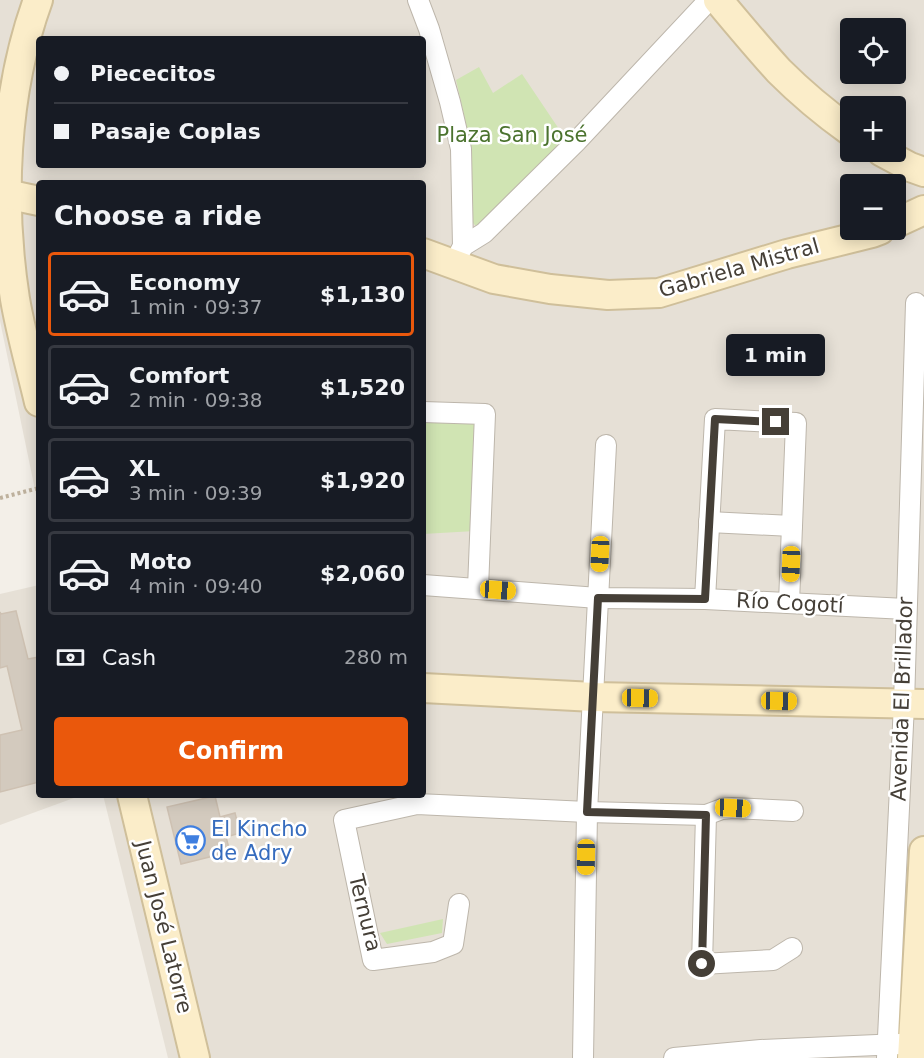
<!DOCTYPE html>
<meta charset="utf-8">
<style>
body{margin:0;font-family:"DejaVu Sans",sans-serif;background:#20242c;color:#f1f3f6;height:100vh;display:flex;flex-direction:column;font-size:22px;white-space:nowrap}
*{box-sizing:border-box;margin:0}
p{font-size:20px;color:#9ea1a6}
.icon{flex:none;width:33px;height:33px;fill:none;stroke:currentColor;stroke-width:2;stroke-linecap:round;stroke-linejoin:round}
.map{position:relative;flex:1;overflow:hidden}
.details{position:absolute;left:36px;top:180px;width:390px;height:618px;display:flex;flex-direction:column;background:#171b24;border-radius:6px;box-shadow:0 3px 15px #0003}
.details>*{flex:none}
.banner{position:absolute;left:36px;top:36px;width:390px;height:132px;border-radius:6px;box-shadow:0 3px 15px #0003;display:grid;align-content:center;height:132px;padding:0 18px;background:#171b24}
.fabs{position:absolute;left:840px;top:18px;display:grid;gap:12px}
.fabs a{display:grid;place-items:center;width:66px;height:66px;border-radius:6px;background:#171b24;box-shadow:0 3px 15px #0003;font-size:30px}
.end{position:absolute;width:27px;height:27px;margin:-14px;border:8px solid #453f37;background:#fff;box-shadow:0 0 0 3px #fff}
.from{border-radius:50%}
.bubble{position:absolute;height:42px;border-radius:6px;background:#171b24;box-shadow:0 3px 15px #0003;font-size:20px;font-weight:700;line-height:42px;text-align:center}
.car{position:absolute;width:18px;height:36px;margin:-18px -9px;border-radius:8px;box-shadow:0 0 4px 2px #0007;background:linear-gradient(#f5c518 24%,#345 0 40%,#f5c518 0 76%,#345 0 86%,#f5c518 0)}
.banner b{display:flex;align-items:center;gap:21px;height:57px;font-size:22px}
.banner b+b{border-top:2px solid #363941}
.banner i{width:15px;height:15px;background:#f1f3f6}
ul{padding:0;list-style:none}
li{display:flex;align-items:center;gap:18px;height:84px;margin:0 12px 9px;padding:0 6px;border:3px solid #363941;border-radius:6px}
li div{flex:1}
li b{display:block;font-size:22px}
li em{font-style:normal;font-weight:700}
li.current{border-color:#ea580c}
li>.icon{width:54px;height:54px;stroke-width:1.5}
h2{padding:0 18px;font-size:27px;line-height:72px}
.pay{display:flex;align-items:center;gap:15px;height:66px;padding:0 18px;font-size:22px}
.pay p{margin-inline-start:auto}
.primary-button{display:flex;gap:12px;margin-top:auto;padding:12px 18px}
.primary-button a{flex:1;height:69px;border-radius:6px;background:#ea580c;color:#fff;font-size:24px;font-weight:700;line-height:69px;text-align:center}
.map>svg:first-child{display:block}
.residential{fill:#e6e0d6;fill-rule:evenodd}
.green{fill:#d0e4b3}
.building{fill:#d3cabe;stroke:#cec1b2;stroke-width:1.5}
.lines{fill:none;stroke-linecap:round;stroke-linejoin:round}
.street-casing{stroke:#bdb6ab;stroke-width:22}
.secondary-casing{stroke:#cfbf9a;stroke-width:32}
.path{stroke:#beb19d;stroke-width:4;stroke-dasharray:3 3;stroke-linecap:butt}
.street{stroke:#fff;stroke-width:20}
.secondary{stroke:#fbedc9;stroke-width:28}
.route{stroke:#453f37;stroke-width:8}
.labels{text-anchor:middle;stroke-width:5;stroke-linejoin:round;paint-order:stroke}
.park-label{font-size:21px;fill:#4b732e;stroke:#fff}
.street-label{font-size:21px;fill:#453f37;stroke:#fff}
.shop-label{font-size:21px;fill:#366cbe;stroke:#fff;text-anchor:start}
</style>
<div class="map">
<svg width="924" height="1058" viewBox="0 0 924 1058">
<rect width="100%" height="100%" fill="#f3efe8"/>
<g class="residential">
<path d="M0,0H924V1058H168L103,795H423V183H39V509L0,321ZM850,28H896V74H850ZM39,39H423V165H39ZM850,106H896V152H850ZM850,184H896V230H850Z"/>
<path d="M39,585V795H82L0,825V594Z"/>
</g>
<g class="green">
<path d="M479,67L493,93L522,74L567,141L480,230L470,220L472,150L456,80Z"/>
<path d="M423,420L478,421L475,531L423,534Z"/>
<path d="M443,919L442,933L387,944L380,933Z"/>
</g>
<g class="building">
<path d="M16,611L28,659L39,657V782L0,792V735L22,730L7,666L0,668V612L1,614Z"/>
<path d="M215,796L220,817L235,813L240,833L226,837L230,852L181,864L167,807Z"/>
</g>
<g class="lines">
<defs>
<g id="street">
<path d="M418,0L429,29L450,102L461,149L463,246L459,254"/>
<path d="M463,246L484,233L576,142L709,0"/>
<path d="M423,412L485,414L478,588"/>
<path d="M709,522L792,526"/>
<path d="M423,585L598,598L705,599L906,609"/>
<path d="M705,599L715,419L796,423L789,603"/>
<path d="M706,815L702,964L773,960L792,948"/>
<path d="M459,904L453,944L433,952L373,960L344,820L417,804L587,812L706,815L722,809L733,808L793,811"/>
<path d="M583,1058L587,812L606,445"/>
<path d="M674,1058L761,1050L900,1044"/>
<path d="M887,1058L904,704L916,303"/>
</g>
<g id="secondary">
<path d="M38,0C4,93 0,202 15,299C21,334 31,368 39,402"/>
<path d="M718,0C738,24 758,48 779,71C801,93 825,113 850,131"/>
<path d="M882,152L910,167L924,172"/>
<path d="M6,194L39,201"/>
<path d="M896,223L924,210"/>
<path d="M423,253L494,279L550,289L608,295L659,293L787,254L872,233L880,230"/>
<path d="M423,688L594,697L924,704"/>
<path d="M132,795L195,1058"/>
<path d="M912,1058L924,851"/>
</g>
</defs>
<use href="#street" class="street-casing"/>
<use href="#secondary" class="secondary-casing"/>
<path class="path" d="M0,498L39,488"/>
<use href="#street" class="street"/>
<use href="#secondary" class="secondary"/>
</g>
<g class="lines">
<path class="route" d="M702,964L706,815L587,812L598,598L705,599L715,419L776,422"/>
</g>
<defs>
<symbol id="supermarket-ring" viewBox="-11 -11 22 22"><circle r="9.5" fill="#fff" stroke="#3f7fe0" stroke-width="1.5"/><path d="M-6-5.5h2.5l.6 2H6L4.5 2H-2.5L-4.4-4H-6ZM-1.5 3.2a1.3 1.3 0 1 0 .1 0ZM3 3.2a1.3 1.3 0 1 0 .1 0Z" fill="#3f7fe0"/></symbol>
</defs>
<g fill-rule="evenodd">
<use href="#supermarket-ring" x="174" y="824" width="33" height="33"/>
</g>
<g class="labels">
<g class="park-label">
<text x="512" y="142">Plaza San José</text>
</g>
<g class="street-label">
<text transform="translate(739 268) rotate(-16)" y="7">Gabriela Mistral</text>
<text transform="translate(790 603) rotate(3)" y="7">Río Cogotí</text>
<text transform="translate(902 699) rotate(-88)" y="7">Avenida El Brillador</text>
<text transform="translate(365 913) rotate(76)" y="7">Ternura</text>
<text transform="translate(164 927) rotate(76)" y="7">Juan José Latorre</text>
</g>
<g class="shop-label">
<text x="211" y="836">El Kincho<tspan x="211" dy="24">de Adry</tspan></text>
</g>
</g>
</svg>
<div class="fabs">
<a><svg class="icon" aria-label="locate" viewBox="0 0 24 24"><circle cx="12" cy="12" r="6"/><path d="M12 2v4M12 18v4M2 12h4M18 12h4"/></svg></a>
<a>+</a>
<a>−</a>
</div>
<i class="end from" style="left:702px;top:964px"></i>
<i class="end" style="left:776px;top:422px"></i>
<div class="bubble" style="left:726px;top:334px;width:99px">1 min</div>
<i class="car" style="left:600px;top:554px;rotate:183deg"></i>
<i class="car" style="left:791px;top:564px;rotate:182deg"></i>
<i class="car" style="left:498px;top:590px;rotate:94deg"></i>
<i class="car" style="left:640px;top:698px;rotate:91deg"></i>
<i class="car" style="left:779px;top:701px;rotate:91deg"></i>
<i class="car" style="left:733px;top:808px;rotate:93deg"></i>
<i class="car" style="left:586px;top:857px;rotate:181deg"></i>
<div class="banner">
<b><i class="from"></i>Piececitos</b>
<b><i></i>Pasaje Coplas</b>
</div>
<section class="details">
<h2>Choose a ride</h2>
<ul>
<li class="current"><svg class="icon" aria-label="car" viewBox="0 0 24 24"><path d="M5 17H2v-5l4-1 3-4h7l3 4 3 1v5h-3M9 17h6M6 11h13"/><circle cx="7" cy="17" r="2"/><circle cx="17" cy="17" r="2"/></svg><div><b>Economy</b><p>1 min · 09:37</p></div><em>$1,130</em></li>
<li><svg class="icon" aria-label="car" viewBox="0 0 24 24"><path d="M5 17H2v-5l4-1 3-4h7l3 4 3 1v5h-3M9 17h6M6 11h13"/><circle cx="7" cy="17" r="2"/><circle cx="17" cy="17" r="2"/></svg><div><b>Comfort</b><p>2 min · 09:38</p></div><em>$1,520</em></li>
<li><svg class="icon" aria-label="car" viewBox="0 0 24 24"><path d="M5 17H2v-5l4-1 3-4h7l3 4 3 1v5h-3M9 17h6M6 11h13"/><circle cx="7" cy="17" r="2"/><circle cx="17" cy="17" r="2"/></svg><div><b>XL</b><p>3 min · 09:39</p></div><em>$1,920</em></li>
<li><svg class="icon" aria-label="car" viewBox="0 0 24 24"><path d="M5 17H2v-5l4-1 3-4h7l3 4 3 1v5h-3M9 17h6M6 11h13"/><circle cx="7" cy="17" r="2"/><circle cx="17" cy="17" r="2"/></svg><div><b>Moto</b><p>4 min · 09:40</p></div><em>$2,060</em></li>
</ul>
<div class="pay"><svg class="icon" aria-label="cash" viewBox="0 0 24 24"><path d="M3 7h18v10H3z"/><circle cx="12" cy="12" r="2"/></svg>Cash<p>280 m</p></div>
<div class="primary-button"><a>Confirm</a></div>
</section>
</div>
